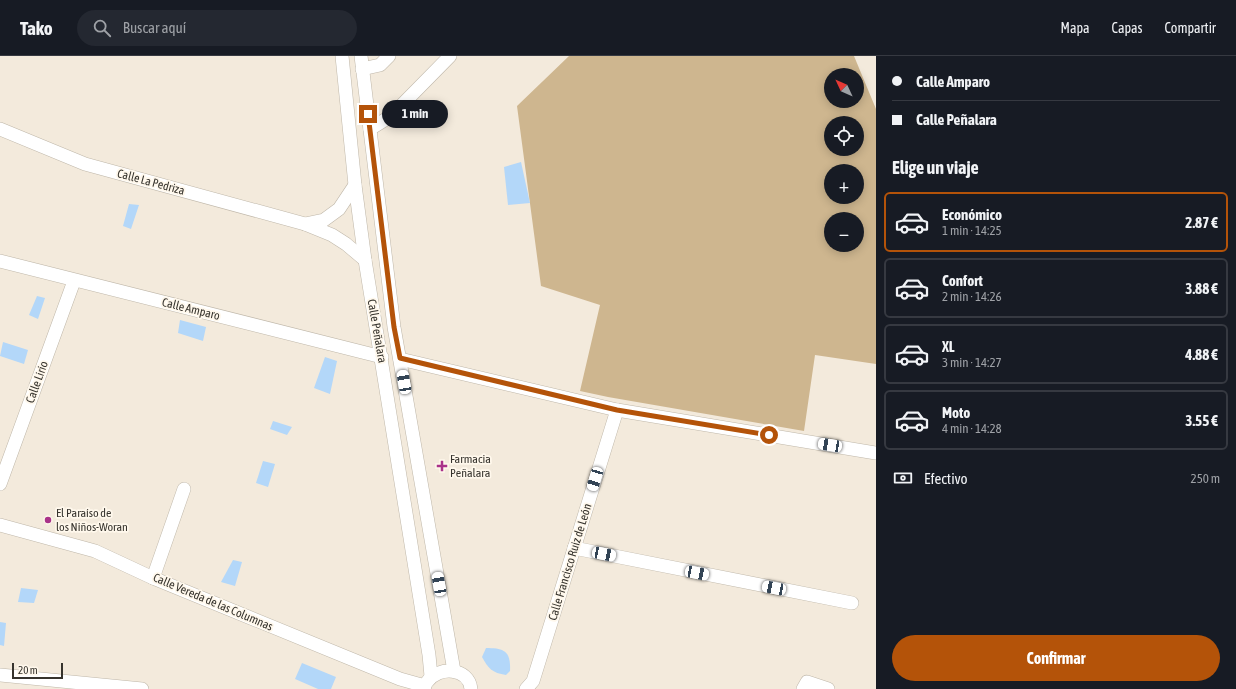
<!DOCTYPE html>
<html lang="es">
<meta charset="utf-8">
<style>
body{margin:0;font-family:"Asap Condensed",sans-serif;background:#242831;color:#f1f3f6;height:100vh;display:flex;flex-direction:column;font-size:15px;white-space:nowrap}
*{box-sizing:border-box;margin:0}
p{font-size:13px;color:#9ea1a6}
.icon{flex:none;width:22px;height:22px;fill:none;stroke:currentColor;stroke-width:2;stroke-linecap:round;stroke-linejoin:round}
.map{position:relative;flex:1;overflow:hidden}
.sheet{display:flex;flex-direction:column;background:#171b24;width:360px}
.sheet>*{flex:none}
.guide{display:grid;align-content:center;height:88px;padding:0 16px;background:#171b24}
.needle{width:26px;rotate:314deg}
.tools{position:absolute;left:824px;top:12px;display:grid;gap:8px}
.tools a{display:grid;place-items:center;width:40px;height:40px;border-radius:50%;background:#171b24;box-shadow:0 2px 10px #0003;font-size:20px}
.scale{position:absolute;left:12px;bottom:10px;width:51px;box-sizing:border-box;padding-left:4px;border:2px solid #36332d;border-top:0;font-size:11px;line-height:14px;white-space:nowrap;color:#36332d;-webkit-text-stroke:3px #fff8ec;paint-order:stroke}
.end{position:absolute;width:18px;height:18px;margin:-9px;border:5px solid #b45309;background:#fff;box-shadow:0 0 0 2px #fff}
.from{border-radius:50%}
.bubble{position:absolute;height:28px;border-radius:14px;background:#171b24;box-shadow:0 2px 10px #0003;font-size:13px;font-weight:700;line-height:28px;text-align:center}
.car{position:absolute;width:12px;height:24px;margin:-12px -6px;border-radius:5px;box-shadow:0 0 3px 1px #0007;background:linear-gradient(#fff 24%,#345 0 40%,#fff 0 76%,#345 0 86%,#fff 0)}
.guide b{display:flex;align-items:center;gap:14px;height:38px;font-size:15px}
.guide b+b{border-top:1px solid #363941}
.guide i{width:10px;height:10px;background:#f1f3f6}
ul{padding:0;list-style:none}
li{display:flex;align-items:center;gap:12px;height:60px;margin:0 8px 6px;padding:0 8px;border:2px solid #363941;border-radius:6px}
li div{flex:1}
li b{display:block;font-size:15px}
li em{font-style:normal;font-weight:700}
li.selected{border-color:#b45309}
li>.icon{width:36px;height:36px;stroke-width:1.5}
h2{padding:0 16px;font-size:18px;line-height:48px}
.pay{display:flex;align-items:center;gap:10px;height:44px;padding:0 16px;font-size:15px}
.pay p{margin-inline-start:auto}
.primary-button{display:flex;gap:8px;margin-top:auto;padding:8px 16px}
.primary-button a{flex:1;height:46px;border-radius:24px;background:#b45309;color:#fff;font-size:16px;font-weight:700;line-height:46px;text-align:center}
header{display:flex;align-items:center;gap:24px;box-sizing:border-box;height:56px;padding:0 20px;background:#171b24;border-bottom:1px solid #363941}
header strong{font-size:19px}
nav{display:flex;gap:22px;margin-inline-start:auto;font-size:14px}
.search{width:280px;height:36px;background:#242831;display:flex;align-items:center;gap:10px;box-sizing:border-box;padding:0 14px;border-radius:22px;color:#9ea1a6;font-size:15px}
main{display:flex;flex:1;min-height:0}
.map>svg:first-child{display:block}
.green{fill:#ceb68f;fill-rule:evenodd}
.water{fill:#b3d7f9}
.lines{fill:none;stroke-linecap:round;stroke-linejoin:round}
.street-casing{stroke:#bfb7a9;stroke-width:14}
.street{stroke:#fff;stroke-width:13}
.route{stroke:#b45309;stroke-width:5}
.poi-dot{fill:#a93289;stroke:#fff8ec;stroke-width:1.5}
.labels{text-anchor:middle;stroke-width:3.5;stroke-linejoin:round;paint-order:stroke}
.street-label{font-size:12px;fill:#36332d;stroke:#fff8ec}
.poi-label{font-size:12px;fill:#36332d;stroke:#fff8ec;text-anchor:start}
</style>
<header>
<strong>Tako</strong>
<div class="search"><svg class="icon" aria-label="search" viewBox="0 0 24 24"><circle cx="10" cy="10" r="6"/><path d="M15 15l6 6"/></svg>Buscar aquí</div>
<nav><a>Mapa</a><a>Capas</a><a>Compartir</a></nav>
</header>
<main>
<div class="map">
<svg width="876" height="633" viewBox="0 0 876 633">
<rect width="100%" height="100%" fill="#f3eadc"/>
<path class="green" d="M569,0H854L876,53V308L815,299L804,375L608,341L580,335L600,249L541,230L517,50ZM831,19H857V45H831ZM831,67H857V93H831ZM831,115H857V141H831ZM831,163H857V189H831Z"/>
<g class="water">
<path d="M521,106L530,147L508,149L504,111Z"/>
<path d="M129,148L139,149L131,173L123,170Z"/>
<path d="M37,240L45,242L38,263L29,259Z"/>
<path d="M180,264L206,271L203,285L178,277Z"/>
<path d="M3,286L28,294L24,308L0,300Z"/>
<path d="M325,301L337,305L330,338L314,332Z"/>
<path d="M273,365L292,371L287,379L270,373Z"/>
<path d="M263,405L275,408L268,431L256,427Z"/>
<path d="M233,504L242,506L235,530L221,526Z"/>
<path d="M21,532L38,534L34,547L18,546Z"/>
<path d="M0,566L6,567L4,590L0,589Z"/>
<path d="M486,592C504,592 511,595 510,615L506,619C492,617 488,612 482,601Z"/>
<path d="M302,607L336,621L331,633H318L295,623Z"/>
</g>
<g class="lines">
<defs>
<g id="street">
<path d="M342,0L355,129L365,204L429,599L431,620"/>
<path d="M361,0L394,271L454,615"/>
<path d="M362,13L380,9L389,0"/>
<path d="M0,73L85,108L305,168"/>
<path d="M370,73L391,60L450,0"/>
<path d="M355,129L339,153L324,164L305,168L332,179L346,188L365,204"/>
<path d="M0,205L382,301"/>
<path d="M400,303L617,354L876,397"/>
<path d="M0,428L74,225"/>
<path d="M0,469L95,495L153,522L400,623L425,630"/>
<path d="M574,492L852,547"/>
<path d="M153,522L184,433"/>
<path d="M0,619L142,633"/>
<path d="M427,626C439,609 469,612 471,633"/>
<path d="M526,633L533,625L617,354"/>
<path d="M803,633L807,626L828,633"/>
</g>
</defs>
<use href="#street" class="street-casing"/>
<use href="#street" class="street"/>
</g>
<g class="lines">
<path class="route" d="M368,58L394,271L400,302L617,354L769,379"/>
</g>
<g class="poi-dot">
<path d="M440 404h4v4h4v4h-4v4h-4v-4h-4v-4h4z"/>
<circle cx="48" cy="464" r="4"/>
</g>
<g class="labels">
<g class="street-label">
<text transform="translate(151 126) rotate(15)" y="4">Calle La Pedriza</text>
<text transform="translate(191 253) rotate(14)" y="4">Calle Amparo</text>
<text transform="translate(377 275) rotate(80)" y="4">Calle Peñalara</text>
<text transform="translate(37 326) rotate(-70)" y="4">Calle Lirio</text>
<text transform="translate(570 506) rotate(-73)" y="4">Calle Francisco Ruiz de León</text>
<text transform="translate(213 546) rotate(23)" y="4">Calle Vereda de las Columnas</text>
</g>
<g class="poi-label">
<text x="450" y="407">Farmacia<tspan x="450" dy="14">Peñalara</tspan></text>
<text x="56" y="461">El Paraíso de<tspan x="56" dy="14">los Niños-Woran</tspan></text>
</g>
</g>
</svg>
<div class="tools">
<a><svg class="needle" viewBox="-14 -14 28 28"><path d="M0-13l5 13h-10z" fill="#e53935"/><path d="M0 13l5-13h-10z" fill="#9ea1a6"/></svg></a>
<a><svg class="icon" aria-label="locate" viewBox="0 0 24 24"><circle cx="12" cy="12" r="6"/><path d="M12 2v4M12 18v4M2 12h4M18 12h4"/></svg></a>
<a>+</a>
<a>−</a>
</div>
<div class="scale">20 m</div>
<i class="end from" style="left:769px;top:379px"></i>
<i class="end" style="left:368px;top:58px"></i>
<div class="bubble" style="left:382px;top:44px;width:66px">1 min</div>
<i class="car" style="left:404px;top:326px;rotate:350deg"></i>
<i class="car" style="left:830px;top:389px;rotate:279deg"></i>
<i class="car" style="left:595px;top:423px;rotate:197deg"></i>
<i class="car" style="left:604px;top:498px;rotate:101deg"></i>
<i class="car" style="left:697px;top:517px;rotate:101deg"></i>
<i class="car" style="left:439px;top:528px;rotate:350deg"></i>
<i class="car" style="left:774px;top:532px;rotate:281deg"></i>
</div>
<section class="sheet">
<div class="guide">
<b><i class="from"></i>Calle Amparo</b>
<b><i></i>Calle Peñalara</b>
</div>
<h2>Elige un viaje</h2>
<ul>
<li class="selected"><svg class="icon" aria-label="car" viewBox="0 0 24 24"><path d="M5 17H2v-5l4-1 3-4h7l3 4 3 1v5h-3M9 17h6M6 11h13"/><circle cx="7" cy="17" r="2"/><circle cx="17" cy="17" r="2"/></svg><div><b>Económico</b><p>1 min · 14:25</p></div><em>2.87 €</em></li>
<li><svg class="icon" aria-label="car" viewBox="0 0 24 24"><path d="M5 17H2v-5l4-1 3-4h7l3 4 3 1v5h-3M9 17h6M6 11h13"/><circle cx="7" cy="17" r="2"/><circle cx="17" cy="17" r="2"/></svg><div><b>Confort</b><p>2 min · 14:26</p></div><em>3.88 €</em></li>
<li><svg class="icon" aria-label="car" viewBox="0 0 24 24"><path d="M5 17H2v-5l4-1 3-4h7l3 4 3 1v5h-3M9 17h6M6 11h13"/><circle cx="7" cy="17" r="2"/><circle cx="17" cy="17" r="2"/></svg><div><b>XL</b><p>3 min · 14:27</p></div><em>4.88 €</em></li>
<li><svg class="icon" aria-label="car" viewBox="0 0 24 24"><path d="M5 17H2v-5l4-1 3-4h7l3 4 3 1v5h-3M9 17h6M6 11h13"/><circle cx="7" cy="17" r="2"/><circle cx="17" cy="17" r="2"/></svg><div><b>Moto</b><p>4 min · 14:28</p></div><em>3.55 €</em></li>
</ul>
<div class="pay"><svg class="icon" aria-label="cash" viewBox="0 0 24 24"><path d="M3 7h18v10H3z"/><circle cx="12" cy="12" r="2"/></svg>Efectivo<p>250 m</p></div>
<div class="primary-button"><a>Confirmar</a></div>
</section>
</main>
